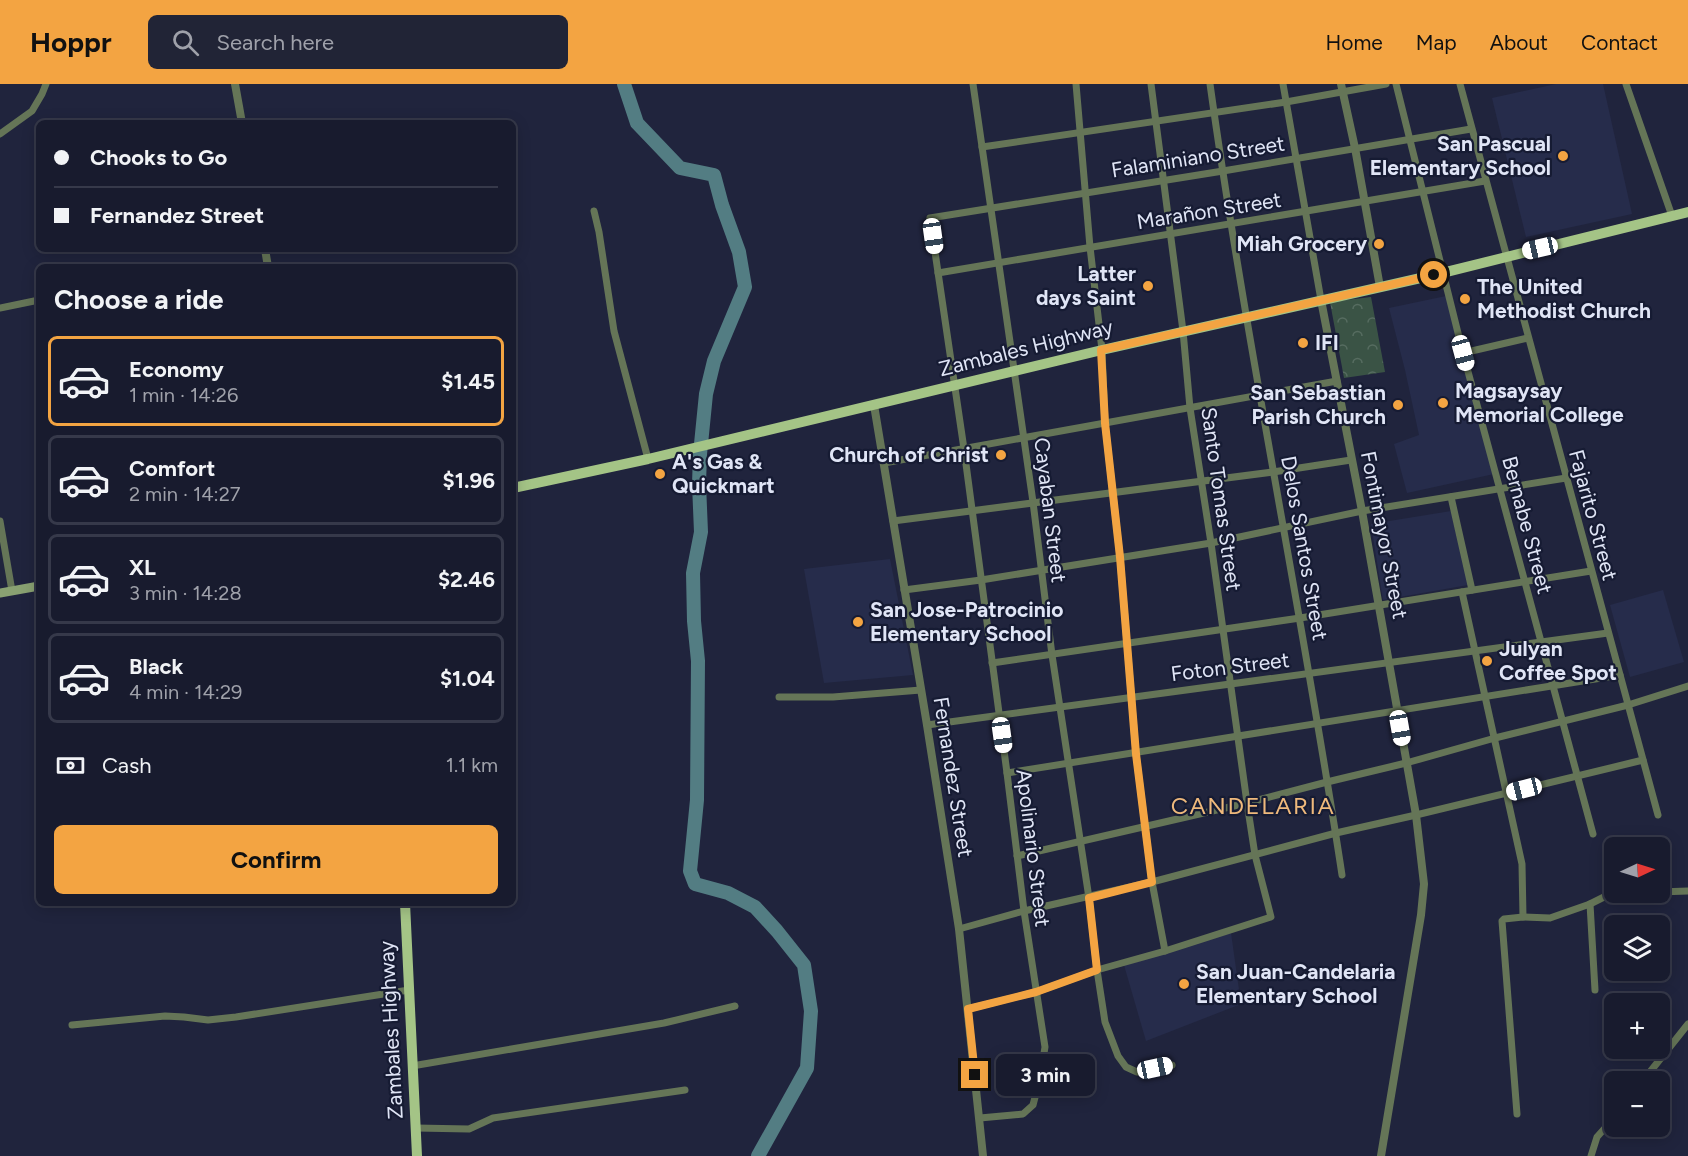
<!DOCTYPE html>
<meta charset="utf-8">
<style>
body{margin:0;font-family:Figtree,sans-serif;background:#212436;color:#f1f3f6;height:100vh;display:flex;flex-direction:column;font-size:22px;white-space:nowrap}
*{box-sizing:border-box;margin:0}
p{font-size:20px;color:#9fa1aa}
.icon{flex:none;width:33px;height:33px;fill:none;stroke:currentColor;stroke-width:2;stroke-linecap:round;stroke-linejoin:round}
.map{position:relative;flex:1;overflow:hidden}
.panel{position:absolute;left:36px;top:180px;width:480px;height:642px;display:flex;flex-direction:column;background:#181b2e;border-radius:9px;box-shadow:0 3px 15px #0003,0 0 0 2px #36394a}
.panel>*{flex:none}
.banner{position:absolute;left:36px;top:36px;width:480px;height:132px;border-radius:9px;box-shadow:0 3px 15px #0003,0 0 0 2px #36394a;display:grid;align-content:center;height:132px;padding:0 18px;background:#181b2e}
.needle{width:39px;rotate:86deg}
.controls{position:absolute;left:1604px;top:753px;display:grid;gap:12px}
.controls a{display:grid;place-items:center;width:66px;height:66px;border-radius:9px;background:#181b2e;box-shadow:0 3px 15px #0003,0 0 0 2px #36394a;font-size:30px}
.end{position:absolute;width:27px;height:27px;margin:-14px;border:8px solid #f3a442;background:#111;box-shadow:0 0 0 3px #111}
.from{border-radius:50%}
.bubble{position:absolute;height:42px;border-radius:9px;background:#181b2e;box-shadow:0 3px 15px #0003,0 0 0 2px #36394a;font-size:20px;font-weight:700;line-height:42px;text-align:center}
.car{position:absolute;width:18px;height:36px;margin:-18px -9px;border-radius:8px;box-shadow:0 0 4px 2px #0007;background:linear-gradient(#fff 24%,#345 0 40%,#fff 0 76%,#345 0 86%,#fff 0)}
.banner b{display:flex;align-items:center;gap:21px;height:57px;font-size:22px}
.banner b+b{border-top:2px solid #36394a}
.banner i{width:15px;height:15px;background:#f1f3f6}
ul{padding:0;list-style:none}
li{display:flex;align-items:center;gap:18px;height:90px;margin:0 12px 9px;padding:0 6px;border:3px solid #36394a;border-radius:9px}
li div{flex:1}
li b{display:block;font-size:22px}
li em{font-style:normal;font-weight:700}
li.on{border-color:#f3a442}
li>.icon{width:54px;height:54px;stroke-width:1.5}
h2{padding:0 18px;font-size:27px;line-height:72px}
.pay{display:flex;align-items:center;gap:15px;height:66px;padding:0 18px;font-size:22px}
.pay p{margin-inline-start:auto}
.primary-button{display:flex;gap:12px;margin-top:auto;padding:12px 18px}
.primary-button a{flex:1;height:69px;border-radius:9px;background:#f3a442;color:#111;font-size:24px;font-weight:700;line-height:69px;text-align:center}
header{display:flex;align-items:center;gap:36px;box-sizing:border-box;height:84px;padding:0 30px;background:#f3a442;color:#111}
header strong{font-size:28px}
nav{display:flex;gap:33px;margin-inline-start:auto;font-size:21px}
.search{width:420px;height:54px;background:#212436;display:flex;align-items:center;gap:15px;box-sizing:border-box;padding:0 21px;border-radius:9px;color:#9fa1aa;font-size:22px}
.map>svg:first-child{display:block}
.built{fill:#262c4b}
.forest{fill:url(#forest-crowns)}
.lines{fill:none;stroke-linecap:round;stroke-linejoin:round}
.river{stroke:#537d83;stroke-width:14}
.minor{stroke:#657557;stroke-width:7}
.tertiary{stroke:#657557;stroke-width:8}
.secondary{stroke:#89a172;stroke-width:9}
.primary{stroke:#a4c486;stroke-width:10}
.route{stroke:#f3a442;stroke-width:8}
.poi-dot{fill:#f3a442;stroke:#161b33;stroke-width:2}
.labels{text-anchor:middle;stroke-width:4.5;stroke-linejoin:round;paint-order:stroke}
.poi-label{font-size:21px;font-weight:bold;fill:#e0e5f6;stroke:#161b33;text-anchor:start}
.street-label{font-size:21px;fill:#e0e5f6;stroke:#161b33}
.quarter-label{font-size:24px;letter-spacing:1.5px;fill:#efb97c;stroke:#161b33}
</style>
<header>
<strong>Hoppr</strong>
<div class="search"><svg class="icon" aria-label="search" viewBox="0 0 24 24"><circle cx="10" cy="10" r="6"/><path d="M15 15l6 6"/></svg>Search here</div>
<nav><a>Home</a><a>Map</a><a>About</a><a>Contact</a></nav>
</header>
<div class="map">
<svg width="1688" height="1072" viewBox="0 0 1688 1072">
<defs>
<pattern id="forest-crowns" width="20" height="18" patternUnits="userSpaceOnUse" patternTransform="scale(1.5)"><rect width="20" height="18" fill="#3a5345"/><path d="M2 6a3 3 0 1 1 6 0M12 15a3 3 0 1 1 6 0" fill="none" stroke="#566c60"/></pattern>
</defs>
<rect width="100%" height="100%" fill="#20243d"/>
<g class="built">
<path d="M1556,0H1603L1632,130L1526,153L1492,14Z"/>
<path d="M1446,212L1494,390L1407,409L1394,360L1419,351L1405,286L1389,224Z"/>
<path d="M1451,427L1468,501L1383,516L1371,440Z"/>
<path d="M890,475L913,591L824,599L804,485Z"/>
<path d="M1663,506L1684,578L1630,593L1610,521Z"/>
<path d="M1231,849L1241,920L1146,957L1124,881Z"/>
</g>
<path class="forest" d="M1371,213L1385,288L1344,294L1330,218Z"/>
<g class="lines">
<path class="river" d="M624,0L637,39L680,84L714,91L722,121L739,168L745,203L714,277L706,310L700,370L699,400L701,448L693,489L694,537L698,577L697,716L690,787L695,800L728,809L755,823L777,847L804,881L811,927L807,984L758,1072"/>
<g class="minor">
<path d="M973,0L1033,418L1052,571L1089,814L1097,886L1105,938L1118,972L1126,983L1137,988L1172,981"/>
<path d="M1076,0L1090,163L1102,266L1105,339L1120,473L1136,670L1152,798L1165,867"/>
<path d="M1210,0C1247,265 1302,527 1342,791"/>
<path d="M1283,0L1321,216"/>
<path d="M1396,0L1463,269L1593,750"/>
<path d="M1460,0L1658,731"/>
<path d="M1626,0L1672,132"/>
<path d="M0,50L32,27L42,10L46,0"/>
<path d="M982,63L1286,18L1386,0"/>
<path d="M594,127L599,148L614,247L648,375"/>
<path d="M938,189L1485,97"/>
<path d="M0,224L39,216"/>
<path d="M1463,269L1528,254"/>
<path d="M884,379L1337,297"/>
<path d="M1451,413L1472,506"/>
<path d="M0,437L12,507"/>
<path d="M893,437L1273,388L1351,376"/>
<path d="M904,506L981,496L1211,459L1362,427L1566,394"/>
<path d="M1462,508L1522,780L1523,833"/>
<path d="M992,579L1300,534L1591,487"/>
<path d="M779,613H833L921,606"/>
<path d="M927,641L1608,549"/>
<path d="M1007,689L1620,591"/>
<path d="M1017,772L1247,719L1327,698L1406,679L1495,654L1628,621L1688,602"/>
<path d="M1659,808L1688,807"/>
<path d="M1590,820L1595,906"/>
<path d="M959,845L1024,827L1152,798L1336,749L1416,731L1643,676"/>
<path d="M968,925L1036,908L1097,886L1165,867L1271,833L1255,771L1247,719L1211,459L1190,324L1183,247L1151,0"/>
<path d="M72,941L165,932L184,933L208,936L236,933L409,906"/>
<path d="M412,982L664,939L735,922"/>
<path d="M1642,998L1688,940"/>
<path d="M1517,1030L1502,837L1504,835L1523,833L1550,834L1590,820L1614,808"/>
<path d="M980,1034L1023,1030L1033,1021L1040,994L1045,963L1024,827L1007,689L964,365L930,134L1223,87L1471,45"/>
<path d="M416,1044L469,1045L493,1034L685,1006"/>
<path d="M1591,1072L1597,1053L1614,1034"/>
</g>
<g class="tertiary">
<path d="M235,0L242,39"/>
<path d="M1341,0L1355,64L1380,203"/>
<path d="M265,165L268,183"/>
<path d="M1321,216L1362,427L1416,731L1424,800L1421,831L1381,1072"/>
<path d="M874,321L927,641L959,845L983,1072"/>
</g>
<path class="secondary" d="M0,509L39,502"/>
<g class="primary">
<path d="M513,404L648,375L1102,266L1434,191L1688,128"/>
<path d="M405,819L417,1072"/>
</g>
</g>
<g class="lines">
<path class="route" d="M975,991L968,925L1036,908L1097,886L1089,814L1152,798L1136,670L1120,473L1105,339L1101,266L1434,191"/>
</g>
<g class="poi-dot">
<circle cx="1563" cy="72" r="6"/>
<circle cx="1379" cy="160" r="6"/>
<circle cx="1148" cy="202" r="6"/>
<circle cx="1465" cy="215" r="6"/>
<circle cx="1303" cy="259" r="6"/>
<circle cx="1443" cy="319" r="6"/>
<circle cx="1398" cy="321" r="6"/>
<circle cx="1001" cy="371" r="6"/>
<circle cx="660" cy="390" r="6"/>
<circle cx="858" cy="538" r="6"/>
<circle cx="1487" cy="577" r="6"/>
<circle cx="1184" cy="900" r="6"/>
</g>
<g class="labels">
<g class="poi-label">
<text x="1551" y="67" text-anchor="end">San Pascual<tspan x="1551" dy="24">Elementary School</tspan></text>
<text x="1367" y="167" text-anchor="end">Miah Grocery</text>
<text x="1136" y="197" text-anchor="end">Latter<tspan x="1136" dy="24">days Saint</tspan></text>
<text x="1477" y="210">The United<tspan x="1477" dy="24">Methodist Church</tspan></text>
<text x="1315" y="266">IFI</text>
<text x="1455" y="314">Magsaysay<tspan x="1455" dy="24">Memorial College</tspan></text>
<text x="1386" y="316" text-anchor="end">San Sebastian<tspan x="1386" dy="24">Parish Church</tspan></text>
<text x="989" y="378" text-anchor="end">Church of Christ</text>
<text x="672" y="385">A's Gas &amp;<tspan x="672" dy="24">Quickmart</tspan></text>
<text x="870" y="533">San Jose-Patrocinio<tspan x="870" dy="24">Elementary School</tspan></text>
<text x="1499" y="572">Julyan<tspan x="1499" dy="24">Coffee Spot</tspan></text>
<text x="1196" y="895">San Juan-Candelaria<tspan x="1196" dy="24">Elementary School</tspan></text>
</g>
<g class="street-label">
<text transform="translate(1198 73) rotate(-9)" y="7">Falaminiano Street</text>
<text transform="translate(1209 127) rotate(-9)" y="7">Marañon Street</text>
<text transform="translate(1026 264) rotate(-14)" y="7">Zambales Highway</text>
<text transform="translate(1221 415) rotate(82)" y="7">Santo Tomas Street</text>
<text transform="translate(1050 426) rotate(83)" y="7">Cayaban Street</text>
<text transform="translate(1593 431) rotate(75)" y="7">Fajarito Street</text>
<text transform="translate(1527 441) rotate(75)" y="7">Bernabe Street</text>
<text transform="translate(1384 451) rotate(79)" y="7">Fontimayor Street</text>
<text transform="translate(1304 464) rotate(80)" y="7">Delos Santos Street</text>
<text transform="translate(1230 583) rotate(-7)" y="7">Foton Street</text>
<text transform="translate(953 693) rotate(81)" y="7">Fernandez Street</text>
<text transform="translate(1033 764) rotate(83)" y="7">Apolinario Street</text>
<text transform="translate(391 946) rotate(-93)" y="7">Zambales Highway</text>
</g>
<g class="quarter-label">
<text x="1253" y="730">CANDELARIA</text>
</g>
</g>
</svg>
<div class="controls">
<a><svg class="needle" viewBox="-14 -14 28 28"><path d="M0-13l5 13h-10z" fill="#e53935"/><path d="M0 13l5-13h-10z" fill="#9fa1aa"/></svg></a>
<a><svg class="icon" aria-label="layers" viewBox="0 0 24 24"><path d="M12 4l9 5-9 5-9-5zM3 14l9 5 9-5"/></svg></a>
<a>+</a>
<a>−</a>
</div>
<i class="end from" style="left:1434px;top:191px"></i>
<i class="end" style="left:975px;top:991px"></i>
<div class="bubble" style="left:996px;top:970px;width:99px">3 min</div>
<i class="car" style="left:933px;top:152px;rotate:172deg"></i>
<i class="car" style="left:1540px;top:164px;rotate:257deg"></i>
<i class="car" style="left:1463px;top:269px;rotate:165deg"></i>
<i class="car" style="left:1400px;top:644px;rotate:170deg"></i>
<i class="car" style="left:1002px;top:651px;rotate:172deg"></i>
<i class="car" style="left:1524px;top:705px;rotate:256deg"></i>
<i class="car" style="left:1155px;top:984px;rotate:78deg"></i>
<div class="banner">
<b><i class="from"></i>Chooks to Go</b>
<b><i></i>Fernandez Street</b>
</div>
<section class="panel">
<h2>Choose a ride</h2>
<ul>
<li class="on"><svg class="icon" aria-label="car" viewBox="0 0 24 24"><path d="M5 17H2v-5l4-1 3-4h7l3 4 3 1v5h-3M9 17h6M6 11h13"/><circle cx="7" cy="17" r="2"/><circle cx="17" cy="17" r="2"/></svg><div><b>Economy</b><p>1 min · 14:26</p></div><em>$1.45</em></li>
<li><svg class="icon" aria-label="car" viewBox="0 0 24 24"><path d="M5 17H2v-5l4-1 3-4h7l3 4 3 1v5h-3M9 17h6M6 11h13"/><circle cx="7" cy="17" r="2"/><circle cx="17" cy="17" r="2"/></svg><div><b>Comfort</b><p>2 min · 14:27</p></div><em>$1.96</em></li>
<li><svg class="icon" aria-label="car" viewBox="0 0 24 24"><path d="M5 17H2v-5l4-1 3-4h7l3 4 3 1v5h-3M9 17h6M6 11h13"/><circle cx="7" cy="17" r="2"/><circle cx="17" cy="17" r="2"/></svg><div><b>XL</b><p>3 min · 14:28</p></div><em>$2.46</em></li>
<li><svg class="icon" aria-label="car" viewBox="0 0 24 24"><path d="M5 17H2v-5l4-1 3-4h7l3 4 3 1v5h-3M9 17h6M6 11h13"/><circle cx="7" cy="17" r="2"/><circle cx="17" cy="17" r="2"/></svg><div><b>Black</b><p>4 min · 14:29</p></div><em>$1.04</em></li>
</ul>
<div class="pay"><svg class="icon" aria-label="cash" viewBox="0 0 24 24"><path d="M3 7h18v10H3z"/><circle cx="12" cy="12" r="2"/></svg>Cash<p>1.1 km</p></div>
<div class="primary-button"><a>Confirm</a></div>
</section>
</div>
